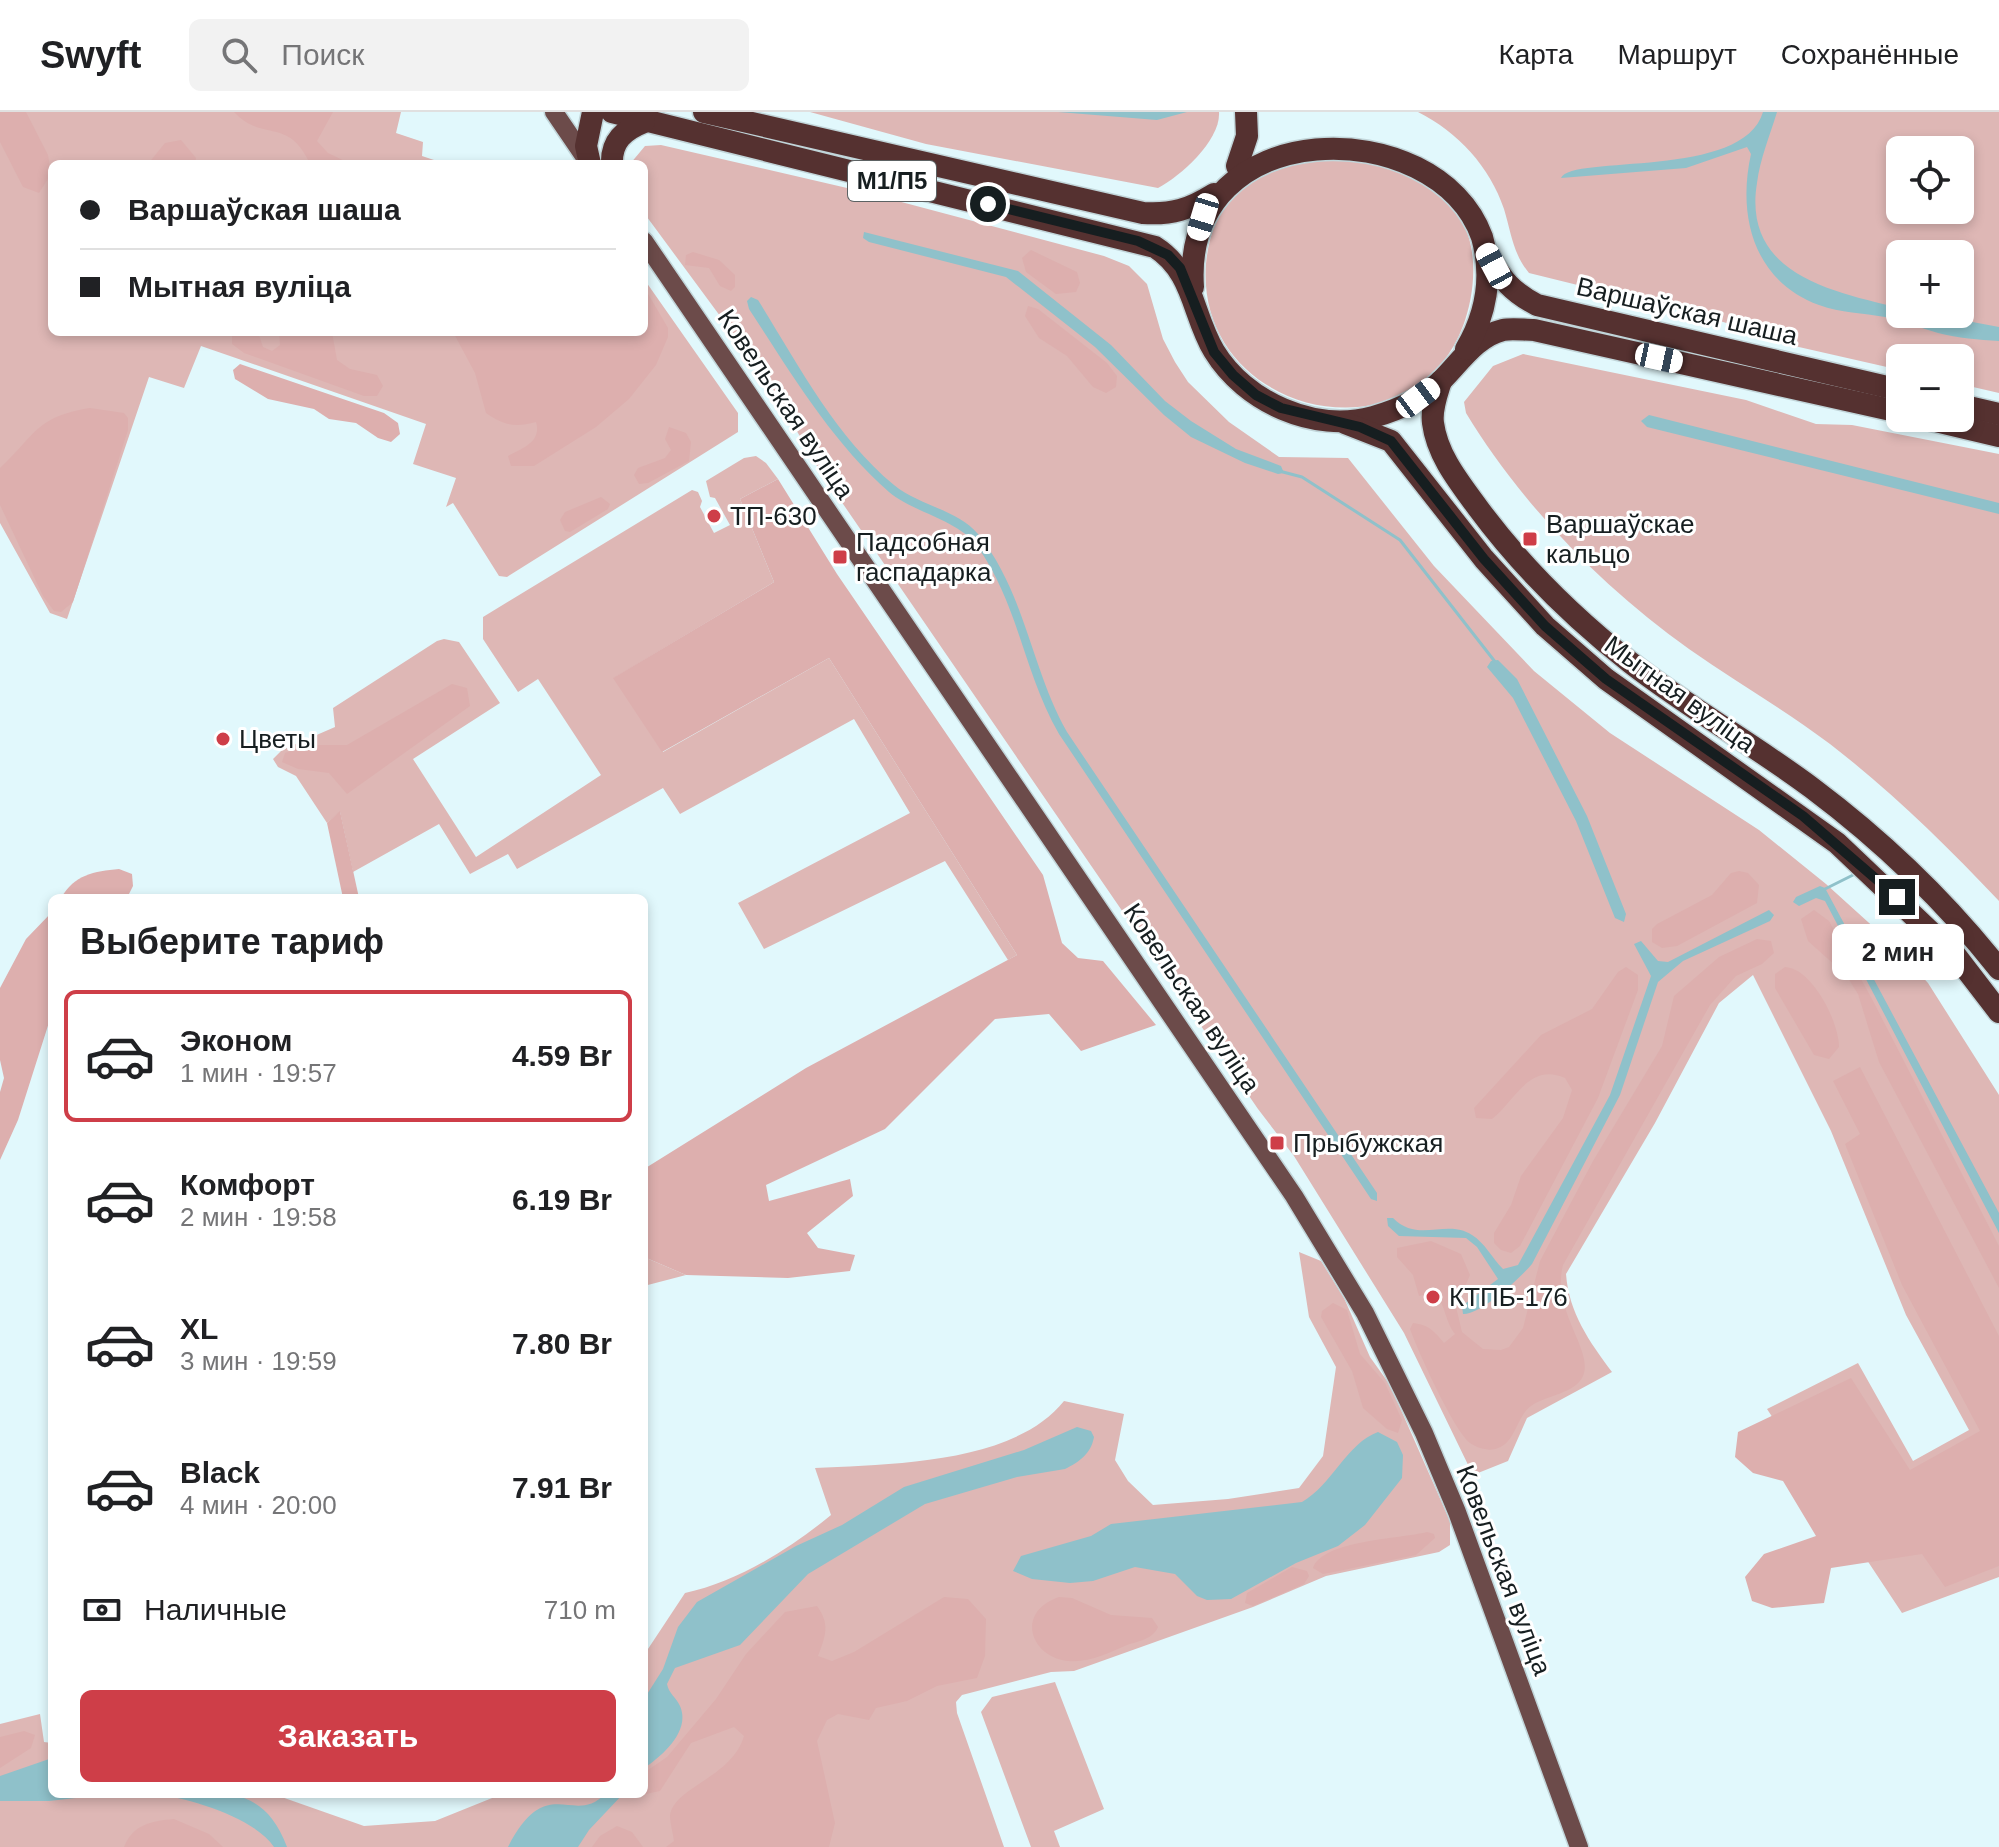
<!DOCTYPE html>
<html lang="ru">
<meta charset="utf-8">
<style>
body{margin:0;font-family:Helvetica,sans-serif;background:#f2f2f2;color:#202124;height:100vh;display:flex;flex-direction:column;font-size:30px;white-space:nowrap}
*{box-sizing:border-box;margin:0}
p{font-size:26px;color:#757577}
.icon{flex:none;width:44px;height:44px;fill:none;stroke:currentColor;stroke-width:2;stroke-linecap:round;stroke-linejoin:round}
.map{position:relative;flex:1;overflow:hidden}
.drawer{position:absolute;left:48px;top:782px;width:600px;height:904px;display:flex;flex-direction:column;background:#fff;border-radius:12px;box-shadow:0 4px 12px #0003}
.drawer>*{flex:none}
.hud{position:absolute;left:48px;top:48px;width:600px;height:176px;border-radius:12px;box-shadow:0 4px 12px #0003;display:grid;align-content:center;height:176px;padding:0 32px;background:#fff}
.buttons{position:absolute;left:1886px;top:24px;display:grid;gap:16px}
.buttons a{display:grid;place-items:center;width:88px;height:88px;border-radius:12px;background:#fff;box-shadow:0 4px 12px #0003;font-size:40px}
.end{position:absolute;width:36px;height:36px;margin:-18px;border:10px solid #161e20;background:#fff;box-shadow:0 0 0 4px #fff}
.from{border-radius:50%}
.bubble{position:absolute;height:56px;border-radius:12px;background:#fff;box-shadow:0 4px 12px #0003;font-size:26px;font-weight:700;line-height:56px;text-align:center}
.car{position:absolute;width:24px;height:48px;margin:-24px -12px;border-radius:10px;box-shadow:0 0 6px 2px #0007;background:linear-gradient(#fff 24%,#345 0 40%,#fff 0 76%,#345 0 86%,#fff 0)}
.hud b{display:flex;align-items:center;gap:28px;height:76px;font-size:30px}
.hud b+b{border-top:2px solid #e0e0e0}
.hud i{width:20px;height:20px;background:#202124}
ul{padding:0;list-style:none}
li{display:flex;align-items:center;gap:24px;height:132px;margin:0 16px 12px;padding:0 16px;border:4px solid transparent;border-radius:12px}
li div{flex:1}
li b{display:block;font-size:30px}
li em{font-style:normal;font-weight:700}
li.current{border-color:#ce3e48}
li>.icon{width:72px;height:72px;stroke-width:1.5}
h2{padding:0 32px;font-size:36px;line-height:96px}
.pay{display:flex;align-items:center;gap:20px;height:88px;padding:0 32px;font-size:30px}
.pay p{margin-inline-start:auto}
.cta{display:flex;gap:16px;margin-top:auto;padding:16px 32px}
.cta a{flex:1;height:92px;border-radius:12px;background:#ce3e48;color:#fff;font-size:32px;font-weight:700;line-height:92px;text-align:center}
header{display:flex;align-items:center;gap:48px;box-sizing:border-box;height:112px;padding:0 40px;background:#fff;border-bottom:2px solid #e0e0e0}
header strong{font-size:38px}
nav{display:flex;gap:44px;margin-inline-start:auto;font-size:28px}
.search{width:560px;height:72px;background:#f2f2f2;display:flex;align-items:center;gap:20px;box-sizing:border-box;padding:0 28px;border-radius:12px;color:#757577;font-size:30px}
.map>svg:first-child{display:block}
.green{fill:#deb7b5;fill-rule:evenodd}
.forest{fill:#ddafae}
.water{fill:#8fc1ca}
.lines{fill:none;stroke-linecap:round;stroke-linejoin:round}
.stream{stroke:#8fc1ca;stroke-width:3}
.major-casing{stroke:#c1d5d9;stroke-width:21}
.highway-casing{stroke:#c1d5d9;stroke-width:25}
.major{stroke:#6c4b4a;stroke-width:18}
.highway{stroke:#553130;stroke-width:22}
.route{stroke:#161e20;stroke-width:10}
.poi-dot{fill:#ce3e48;stroke:#fff;stroke-width:3}
.labels{text-anchor:middle;stroke-width:6;stroke-linejoin:round;paint-order:stroke}
.shield{fill:#fff;stroke:#5c6263;stroke-width:2}
.shield-label{font-size:24px;font-weight:bold;fill:#161e20}
.street-label{font-size:26px;fill:#161e20;stroke:#fff}
.poi-label{font-size:26px;fill:#161e20;stroke:#fff;text-anchor:start}
</style>
<header>
<strong>Swyft</strong>
<div class="search"><svg class="icon" aria-label="search" viewBox="0 0 24 24"><circle cx="10" cy="10" r="6"/><path d="M15 15l6 6"/></svg>Поиск</div>
<nav><a>Карта</a><a>Маршрут</a><a>Сохранённые</a></nav>
</header>
<div class="map">
<svg width="1999" height="1735" viewBox="0 0 1999 1735">
<rect width="100%" height="100%" fill="#e1f8fc"/>
<g class="green">
<path d="M0,0H401L396,21L423,30L422,44L446,52H52V220H644V167L738,301V320L507,465L499,464L453,391L446,395L456,366L413,352L426,312L201,234L184,276L149,265L67,507L50,501L0,411Z"/>
<path d="M810,0H1219C1221,28 1181,64 1158,76L926,32Z"/>
<path d="M1418,0H1999V281L1960,272V246H1900V258L1764,227L1762,222L1707,205L1529,161C1513,142 1511,120 1504,97C1490,55 1458,20 1418,0ZM1900,38H1960V98H1900ZM1900,142H1960V202H1900Z"/>
<path d="M661,33L860,79L1104,144L1129,154L1147,172L1163,227L1175,250L1188,270L1229,310L1279,345L1348,346L1434,454L1534,559L1610,621L1759,718L1826,772L1889,829L1928,871L1999,983V1465L1902,1501L1767,1297L1858,1251L1913,1349L1969,1318L1906,1203L1831,1019L1753,863L1719,891L1655,1011L1566,1162C1569,1201 1589,1229 1612,1260L1527,1306L1508,1349L1473,1363L1404,1221L1294,1044L1258,997L817,354L768,269L644,101V52H630L645,34Z"/>
<path d="M1289,39L1418,55C1432,72 1450,89 1461,107C1479,138 1475,182 1463,214C1410,354 1195,301 1206,152C1208,128 1217,98 1235,79C1250,64 1272,52 1289,39Z"/>
<path d="M1523,242L1746,288L1816,312L1852,313L1999,342V789C1946,733 1891,679 1830,632C1785,598 1736,570 1689,537C1602,475 1522,393 1466,301L1464,290L1493,254Z"/>
<path d="M756,344L766,351L778,367L740,387L774,470L614,566L663,640L829,546L1017,843L1008,848L945,749L764,837L738,791L910,701L854,607L680,702L663,676L517,757L508,742L470,762L439,712L353,760L340,700L327,711L296,664L278,655L273,647L282,638L335,615L333,596L437,529L444,527L459,530L500,591L413,647L476,745L601,663L538,567L518,580L483,527V505L692,378L698,380L702,389L700,395L714,421L730,413L715,386L710,385L706,369L744,346Z"/>
<path d="M1299,1140L1321,1149L1344,1186L1370,1245L1390,1273L1450,1409V1433L1439,1440L1326,1464L1253,1495L1074,1559L1051,1560L962,1583L956,1590L957,1601L1004,1735H0V1612L40,1602L44,1630L52,1631V1682H273L364,1714L435,1709L502,1682H644V1543L685,1481C737,1470 790,1437 831,1403L815,1356C890,1352 1014,1352 1064,1289L1124,1302L1115,1348L1128,1369L1153,1393L1228,1387L1299,1376L1323,1344L1336,1255L1309,1205Z"/>
<path d="M644,1145L686,1163L644,1174Z"/>
<path d="M1055,1570L1104,1697L1054,1719L1060,1735H1031L981,1600L992,1585Z"/>
</g>
<g class="forest">
<path d="M0,0H26L48,43L51,62L39,81L23,75L0,30Z"/>
<path d="M234,0H333L317,29L328,41L351,52H310C288,4 263,31 234,0Z"/>
<path d="M181,28L196,46L195,52H148L165,31Z"/>
<path d="M1031,138L1077,160L1080,171L1076,180L1056,182L1026,160L1022,146Z"/>
<path d="M693,140L719,148L735,163V175L731,179L720,174L709,156L685,153L686,143Z"/>
<path d="M644,175L668,216V225L656,253L629,287L596,315L534,354H511L508,344C522,336 542,330 536,310C514,316 504,313 486,301L475,261L453,220H644Z"/>
<path d="M1028,194L1038,197L1107,251L1117,264L1116,275L1106,281L1093,275L1067,244L1039,226L1025,204Z"/>
<path d="M232,220H258L263,235L272,239L280,233L279,220H332L337,248L350,257L377,263L383,274L377,284H364L244,241L232,232Z"/>
<path d="M240,252L384,301L398,311L400,322L391,330L378,326L356,311L329,307L314,297L268,287L235,267L233,258Z"/>
<path d="M90,296L124,301L128,306V318L73,490L61,500L54,499L43,484L0,393V356C36,323 35,305 90,296Z"/>
<path d="M669,315L686,321L691,330L689,349L648,371L639,372L634,363L638,356L665,346L671,338L665,327Z"/>
<path d="M778,367L837,462L1043,763L1062,831L1078,846L1103,849L1156,913L1081,939L1049,902L995,907L885,1017L766,1073L769,1089L850,1067L853,1084L807,1121L818,1136L855,1143L850,1159L788,1166L686,1163L644,1145V1057L806,956L1017,843L829,546L662,640L613,566L774,470L740,387Z"/>
<path d="M601,385L610,392L608,397L570,420L565,419L560,408L565,400Z"/>
<path d="M452,572L467,576L470,594L347,682L329,661L298,657L282,650L285,641L307,633H347Z"/>
<path d="M340,699L359,786H343L327,711Z"/>
<path d="M119,757L132,762L133,774L127,786H61C74,763 94,759 119,757Z"/>
<path d="M1739,759L1748,761L1759,773L1757,791L1677,834L1662,836L1652,830V817L1657,812L1712,783L1731,761Z"/>
<path d="M1814,798L1829,809L1872,887L1999,1134V1176L1879,950L1858,882L1846,863L1808,829L1801,807Z"/>
<path d="M52,800V901L18,1008L0,1048V980L4,966L0,948V876L26,827Z"/>
<path d="M1757,827L1771,829L1774,841L1762,852L1736,864L1710,893L1563,1153C1551,1199 1594,1238 1583,1264C1575,1282 1546,1283 1531,1294C1517,1304 1515,1331 1498,1336C1490,1340 1477,1336 1470,1331C1453,1317 1418,1239 1410,1217L1413,1211C1429,1213 1434,1219 1444,1231L1455,1222C1444,1208 1446,1191 1433,1180L1419,1184L1413,1163L1397,1145V1136L1431,1129L1461,1142L1470,1163L1456,1195L1462,1220L1483,1237L1501,1238L1509,1235L1523,1216L1540,1149L1593,1049L1662,934L1674,884L1719,845Z"/>
<path d="M1626,855L1638,863V878L1598,986L1520,1134L1511,1141L1501,1138L1494,1131V1121L1511,1093L1521,1064L1563,1006L1572,978L1565,966C1529,950 1515,989 1492,1007L1476,1006L1474,996L1541,923L1592,897L1618,860Z"/>
<path d="M1785,855C1812,856 1839,910 1839,935L1829,947L1814,943L1775,876V862Z"/>
<path d="M1860,955L1999,1224V1454L1945,1475L1922,1442L1831,1456L1824,1491L1772,1496L1752,1489L1745,1465L1764,1442L1816,1424L1783,1369L1753,1361L1735,1345L1738,1320L1851,1266L1910,1358L1980,1319L1902,1173L1845,1032L1860,1022L1833,969Z"/>
<path d="M1333,1191L1347,1198L1360,1242L1385,1271L1402,1308L1398,1321L1387,1317L1363,1296L1352,1259L1321,1205L1322,1199Z"/>
<path d="M1427,1420L1434,1422L1435,1426L1416,1443L1334,1460L1323,1462L1313,1456C1323,1428 1400,1427 1427,1420Z"/>
<path d="M1292,1455L1307,1459L1309,1464L1304,1472L1253,1494L1245,1491L1247,1481Z"/>
<path d="M944,1485L968,1487L986,1507L985,1544L977,1566L937,1574L907,1589L876,1596L869,1608L838,1602L827,1608L817,1629L835,1711L829,1735H666L674,1729C673,1721 670,1711 670,1704C673,1675 732,1666 744,1624L734,1615L691,1631L660,1679L646,1682L644,1669L648,1658L667,1645L716,1587L746,1542L785,1500L817,1494C830,1512 826,1523 818,1544L832,1549L854,1540Z"/>
<path d="M1059,1485L1072,1486L1111,1503L1152,1506L1158,1515C1153,1527 1139,1529 1127,1533C1109,1541 1089,1551 1068,1549C1030,1545 1015,1500 1059,1485Z"/>
<path d="M24,1619L35,1623L31,1636L0,1656V1625Z"/>
<path d="M174,1707L209,1722L223,1735H124C133,1712 152,1709 174,1707Z"/>
<path d="M617,1714L632,1720L643,1735H592L600,1724Z"/>
</g>
<g class="water">
<path d="M1058,0H1187L1157,8Z"/>
<path d="M1763,0H1777C1770,23 1760,47 1757,71C1742,163 1834,180 1900,196V202H1930L1999,215V229C1979,228 1958,226 1938,221C1921,216 1903,209 1885,205C1863,201 1841,201 1819,193C1754,169 1737,105 1751,42L1747,35L1686,56L1561,66C1572,42 1743,68 1763,0Z"/>
<path d="M864,120L1018,159L1111,233L1165,289L1191,309L1236,337L1281,354L1284,361L1278,362L1245,351L1191,325L1164,303L1095,235L1006,165L869,130L863,126Z"/>
<path d="M751,185L758,188C798,252 835,324 894,373C918,393 958,398 978,422C1025,480 1031,556 1067,620L1377,1081V1089L1371,1087L1059,622C1023,559 1019,493 977,434C957,407 914,401 889,380C831,329 791,261 749,197L747,189Z"/>
<path d="M1649,303L1999,391V402L1647,315L1641,309Z"/>
<path d="M1498,548L1517,567L1587,704L1626,802L1624,810L1615,806L1576,709L1513,586L1487,555L1491,549Z"/>
<path d="M1820,774L1825,776L1999,1101V1121L1825,789L1816,786L1799,794L1793,790L1796,785Z"/>
<path d="M1769,798L1774,803L1770,809L1683,849L1658,870L1620,983L1532,1152C1520,1166 1481,1203 1463,1202L1462,1194L1498,1167L1477,1135L1466,1126L1399,1124L1388,1114L1387,1106H1393C1419,1132 1446,1106 1472,1123C1485,1131 1492,1146 1503,1157L1518,1153L1610,983L1651,864L1634,832L1641,829L1658,849L1668,850Z"/>
<path d="M1077,1315L1091,1319L1094,1325C1091,1342 1079,1350 1065,1357L1017,1365L925,1392L808,1462L740,1533L675,1556L667,1572C669,1582 676,1585 680,1594C691,1619 662,1644 644,1656V1587L663,1557L678,1515L697,1490L796,1434L842,1413L904,1375L1024,1338Z"/>
<path d="M1378,1320L1397,1330L1403,1343L1402,1366L1365,1413L1338,1434L1296,1451L1231,1487L1207,1488L1197,1484L1175,1462L1135,1455L1093,1469L1070,1471L1032,1467L1013,1459L1021,1444L1091,1424L1111,1412L1302,1390C1332,1373 1347,1331 1378,1320Z"/>
<path d="M52,1646V1682H112L49,1689H0V1664Z"/>
<path d="M156,1682C216,1682 262,1668 287,1735H274C255,1706 189,1686 156,1682Z"/>
<path d="M605,1682H623L589,1718L578,1735H508C547,1659 573,1715 605,1682Z"/>
</g>
<g class="lines">
<g class="stream">
<path d="M1283,360L1302,365L1400,428L1496,551"/>
<path d="M1825,777L1857,761"/>
</g>
<defs>
<g id="major">
<path d="M554,0L588,50"/>
<path d="M644,129L1294,1084L1365,1201L1424,1321L1457,1400L1579,1735"/>
</g>
<g id="highway">
<path d="M612,0L1155,135C1194,160 1192,202 1214,239C1245,290 1314,321 1373,305C1398,298 1423,287 1442,268C1460,250 1477,224 1503,218C1512,216 1524,218 1534,218L1900,300"/>
<path d="M704,0L1143,101C1172,103 1190,97 1214,82"/>
<path d="M590,52L586,34L593,0"/>
<path d="M612,52C611,29 624,18 644,10"/>
<path d="M1237,54L1247,24L1246,0"/>
<path d="M1489,144C1502,168 1512,180 1537,193L1900,278"/>
<path d="M1193,175C1181,0 1437,0 1482,125C1493,164 1486,203 1466,237"/>
<path d="M1441,269C1437,282 1431,297 1433,311C1437,343 1459,370 1478,396C1521,454 1575,507 1631,551C1689,596 1753,632 1812,676C1880,727 1946,790 1999,857"/>
<path d="M1960,293L1999,302"/>
<path d="M1923,306L1999,324"/>
<path d="M1345,311L1391,329L1484,447L1545,514L1606,567L1837,731L1956,844L1999,900"/>
</g>
</defs>
<use href="#major" class="major-casing"/>
<use href="#highway" class="highway-casing"/>
<use href="#major" class="major"/>
<use href="#highway" class="highway"/>
</g>
<g class="lines">
<path class="route" d="M988,92L1138,129L1168,143L1180,156L1214,240L1233,263L1256,283L1281,296L1360,315L1391,329L1484,447L1545,514L1606,567L1803,704L1897,785"/>
</g>
<g class="poi-dot">
<circle cx="714" cy="404" r="8"/>
<rect x="1522" y="419" width="16" height="16" rx="4"/>
<rect x="832" y="437" width="16" height="16" rx="4"/>
<circle cx="223" cy="627" r="8"/>
<rect x="1269" y="1023" width="16" height="16" rx="4"/>
<circle cx="1433" cy="1185" r="8"/>
</g>
<g class="labels">
<rect class="shield" x="848" y="49" width="88" height="40" rx="6"/>
<g class="shield-label">
<text x="892" y="77">М1/П5</text>
</g>
<g class="street-label">
<text transform="translate(1687 199) rotate(13)" y="9">Варшаўская шаша</text>
<text transform="translate(786 292) rotate(56)" y="9">Ковельская вуліца</text>
<text transform="translate(1680 582) rotate(36)" y="9">Мытная вуліца</text>
<text transform="translate(1192 886) rotate(56)" y="9">Ковельская вуліца</text>
<text transform="translate(1504 1458) rotate(69)" y="9">Ковельская вуліца</text>
</g>
<g class="poi-label">
<text x="730" y="413">ТП-630</text>
<text x="1546" y="421">Варшаўскае<tspan x="1546" dy="30">кальцо</tspan></text>
<text x="856" y="439">Падсобная<tspan x="856" dy="30">гаспадарка</tspan></text>
<text x="239" y="636">Цветы</text>
<text x="1293" y="1040">Прыбужская</text>
<text x="1449" y="1194">КТПБ-176</text>
</g>
</g>
</svg>
<div class="buttons">
<a><svg class="icon" aria-label="locate" viewBox="0 0 24 24"><circle cx="12" cy="12" r="6"/><path d="M12 2v4M12 18v4M2 12h4M18 12h4"/></svg></a>
<a>+</a>
<a>−</a>
</div>
<i class="end from" style="left:988px;top:92px"></i>
<i class="end" style="left:1897px;top:785px"></i>
<div class="bubble" style="left:1832px;top:812px;width:132px">2 мин</div>
<i class="car" style="left:1203px;top:105px;rotate:197deg"></i>
<i class="car" style="left:1494px;top:154px;rotate:332deg"></i>
<i class="car" style="left:1659px;top:246px;rotate:102deg"></i>
<i class="car" style="left:1418px;top:286px;rotate:53deg"></i>
<div class="hud">
<b><i class="from"></i>Варшаўская шаша</b>
<b><i></i>Мытная вуліца</b>
</div>
<section class="drawer">
<h2>Выберите тариф</h2>
<ul>
<li class="current"><svg class="icon" aria-label="car" viewBox="0 0 24 24"><path d="M5 17H2v-5l4-1 3-4h7l3 4 3 1v5h-3M9 17h6M6 11h13"/><circle cx="7" cy="17" r="2"/><circle cx="17" cy="17" r="2"/></svg><div><b>Эконом</b><p>1 мин · 19:57</p></div><em>4.59 Br</em></li>
<li><svg class="icon" aria-label="car" viewBox="0 0 24 24"><path d="M5 17H2v-5l4-1 3-4h7l3 4 3 1v5h-3M9 17h6M6 11h13"/><circle cx="7" cy="17" r="2"/><circle cx="17" cy="17" r="2"/></svg><div><b>Комфорт</b><p>2 мин · 19:58</p></div><em>6.19 Br</em></li>
<li><svg class="icon" aria-label="car" viewBox="0 0 24 24"><path d="M5 17H2v-5l4-1 3-4h7l3 4 3 1v5h-3M9 17h6M6 11h13"/><circle cx="7" cy="17" r="2"/><circle cx="17" cy="17" r="2"/></svg><div><b>XL</b><p>3 мин · 19:59</p></div><em>7.80 Br</em></li>
<li><svg class="icon" aria-label="car" viewBox="0 0 24 24"><path d="M5 17H2v-5l4-1 3-4h7l3 4 3 1v5h-3M9 17h6M6 11h13"/><circle cx="7" cy="17" r="2"/><circle cx="17" cy="17" r="2"/></svg><div><b>Black</b><p>4 мин · 20:00</p></div><em>7.91 Br</em></li>
</ul>
<div class="pay"><svg class="icon" aria-label="cash" viewBox="0 0 24 24"><path d="M3 7h18v10H3z"/><circle cx="12" cy="12" r="2"/></svg>Наличные<p>710 m</p></div>
<div class="cta"><a>Заказать</a></div>
</section>
</div>
